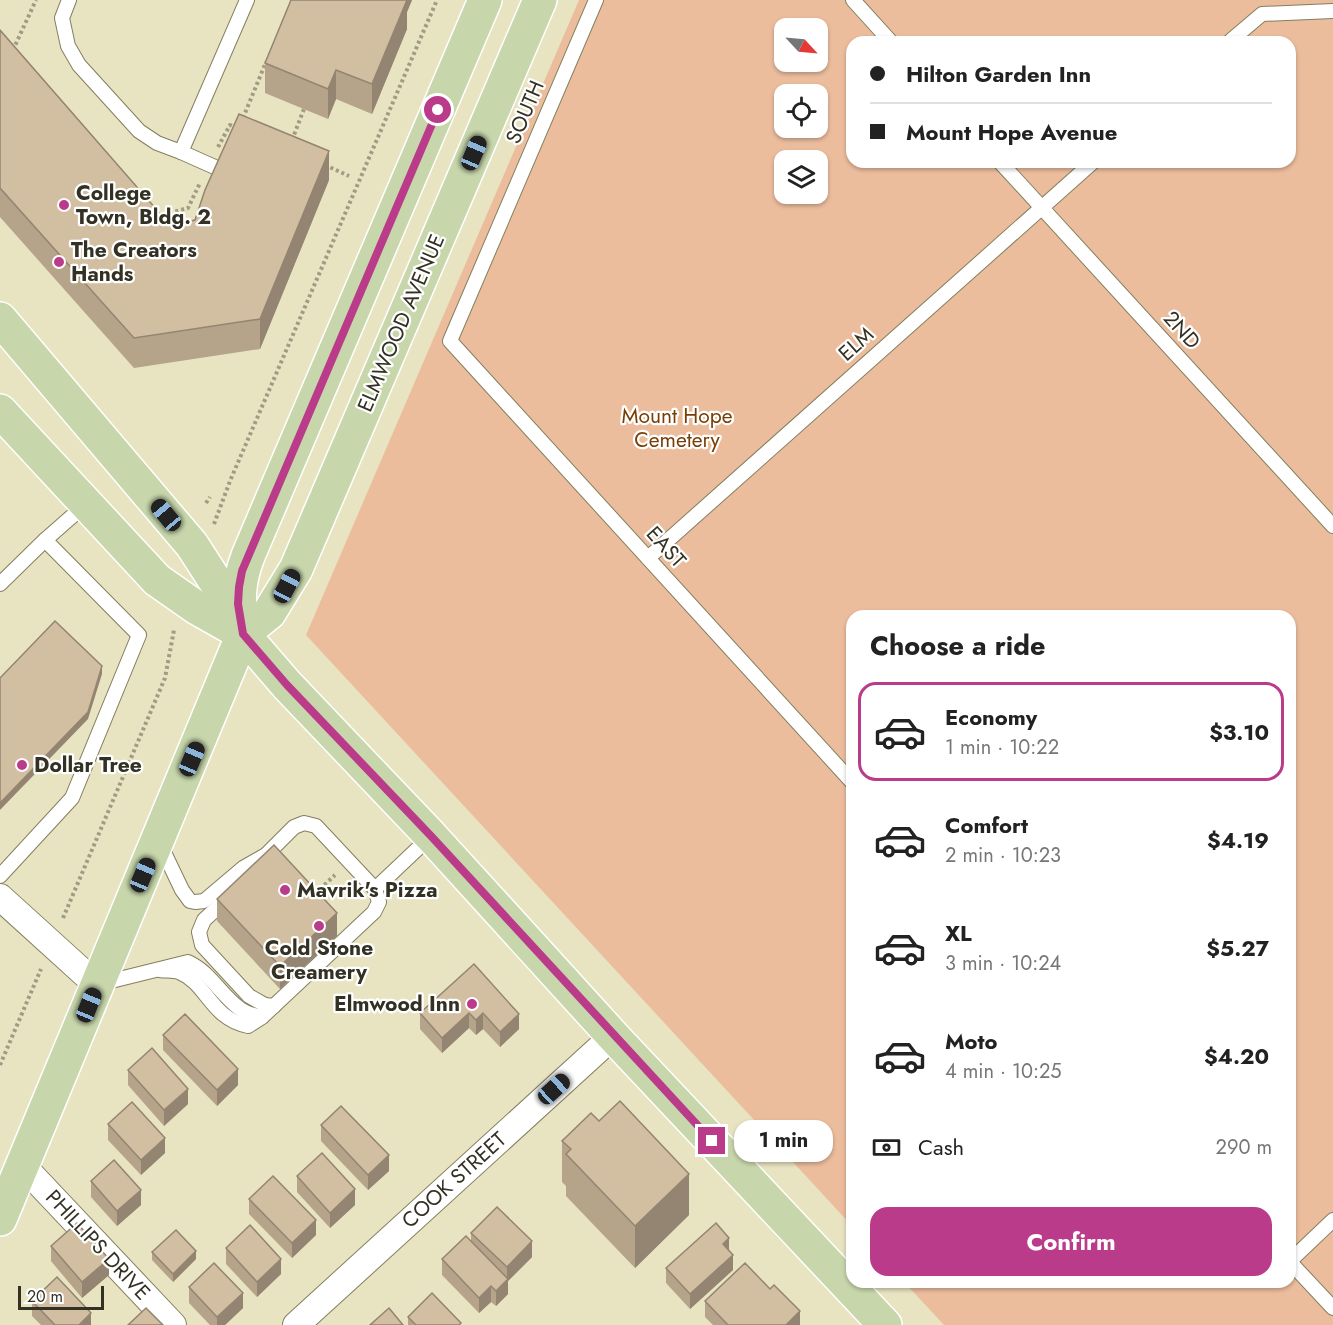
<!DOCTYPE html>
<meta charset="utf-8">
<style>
body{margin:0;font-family:Jost,sans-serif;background:#f6f6f6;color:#222;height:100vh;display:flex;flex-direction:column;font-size:22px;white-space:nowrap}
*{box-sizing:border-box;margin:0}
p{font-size:20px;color:#767676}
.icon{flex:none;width:33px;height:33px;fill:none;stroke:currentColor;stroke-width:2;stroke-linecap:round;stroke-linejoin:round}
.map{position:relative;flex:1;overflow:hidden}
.side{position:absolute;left:846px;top:610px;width:450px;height:678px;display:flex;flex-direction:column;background:#fff;border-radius:18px;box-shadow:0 2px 4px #0004}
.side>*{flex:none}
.hud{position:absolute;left:846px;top:36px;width:450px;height:132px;border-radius:18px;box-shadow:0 2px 4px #0004;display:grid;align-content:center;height:132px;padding:0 24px;background:#fff}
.needle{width:39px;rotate:116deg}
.buttons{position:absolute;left:774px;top:18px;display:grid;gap:12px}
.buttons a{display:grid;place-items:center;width:54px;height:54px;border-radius:12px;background:#fff;box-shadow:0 2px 4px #0004;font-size:30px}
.scale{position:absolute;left:18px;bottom:15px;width:86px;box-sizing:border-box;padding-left:6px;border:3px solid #333124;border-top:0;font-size:16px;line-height:21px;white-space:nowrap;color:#333124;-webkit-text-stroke:4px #fff;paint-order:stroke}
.end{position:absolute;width:27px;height:27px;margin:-14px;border:8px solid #ba3b89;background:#fff;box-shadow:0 0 0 3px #fff}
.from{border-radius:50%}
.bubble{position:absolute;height:42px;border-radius:18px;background:#fff;box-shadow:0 2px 4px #0004;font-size:20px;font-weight:700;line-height:42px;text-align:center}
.car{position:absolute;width:18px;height:36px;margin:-18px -9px;border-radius:8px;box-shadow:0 0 4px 2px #0007;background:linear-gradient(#222 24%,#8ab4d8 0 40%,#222 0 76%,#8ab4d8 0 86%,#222 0)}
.hud b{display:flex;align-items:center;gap:21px;height:57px;font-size:22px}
.hud b+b{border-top:2px solid #e0e0e0}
.hud i{width:15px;height:15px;background:#222}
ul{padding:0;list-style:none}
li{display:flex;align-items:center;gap:18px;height:99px;margin:0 12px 9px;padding:0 12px;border:3px solid transparent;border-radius:18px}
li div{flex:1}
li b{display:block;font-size:22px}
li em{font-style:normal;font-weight:700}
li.current{border-color:#ba3b89}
li>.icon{width:54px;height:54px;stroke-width:1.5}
h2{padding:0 24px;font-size:27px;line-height:72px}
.pay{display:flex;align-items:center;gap:15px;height:66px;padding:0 24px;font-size:22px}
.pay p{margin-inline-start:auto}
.primary-button{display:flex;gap:12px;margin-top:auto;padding:12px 24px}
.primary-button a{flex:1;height:69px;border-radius:18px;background:#ba3b89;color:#fff;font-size:24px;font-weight:700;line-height:69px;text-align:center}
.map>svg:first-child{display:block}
.green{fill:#ecbd9d;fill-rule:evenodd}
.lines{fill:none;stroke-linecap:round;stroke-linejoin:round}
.lane-casing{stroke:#837f5f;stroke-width:16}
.street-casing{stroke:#837f5f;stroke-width:28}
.primary-casing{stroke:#fff;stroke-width:36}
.path{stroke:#a09c83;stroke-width:4;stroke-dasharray:3 3;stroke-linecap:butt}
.lane{stroke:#fff;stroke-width:14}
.street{stroke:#fff;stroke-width:26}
.primary{stroke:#c7d6ab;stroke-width:33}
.wall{fill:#b5a38a}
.shaded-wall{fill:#938571}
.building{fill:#d2bea1;stroke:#938571;stroke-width:1.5}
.route{stroke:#ba3b89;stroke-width:8}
.poi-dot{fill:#ba3b89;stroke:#fff;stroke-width:2}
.labels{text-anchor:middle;stroke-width:4.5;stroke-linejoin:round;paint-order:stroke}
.street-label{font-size:21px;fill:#333124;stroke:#fff}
.poi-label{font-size:21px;font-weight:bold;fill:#333124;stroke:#fff;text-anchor:start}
.park-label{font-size:21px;fill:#793e05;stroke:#fff}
</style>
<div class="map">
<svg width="1333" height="1325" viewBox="0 0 1333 1325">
<rect width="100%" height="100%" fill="#e8e3c1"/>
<path class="green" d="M579,0H1333V1325H944L905,1283L1290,1282V616H852V1226L306,635ZM784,28H818V62H784ZM852,42H1290V162H852ZM784,94H818V128H784ZM784,160H818V194H784Z"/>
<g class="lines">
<defs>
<g id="lane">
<path d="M69,0L62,18L68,46L79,65L139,131L157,143L181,152L247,0"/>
<path d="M596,0L450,341L852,782"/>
<path d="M853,0L891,42"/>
<path d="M1229,42L1262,14L1333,11"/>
<path d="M181,152L226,172"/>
<path d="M1000,162L1333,526"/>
<path d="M45,540L86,504"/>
<path d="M648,558L1093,162"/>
<path d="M0,584L45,540L139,635L72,798L0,876"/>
<path d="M160,844L182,890L190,901L195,902L204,901L243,868L264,856"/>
<path d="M262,859L294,827L304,823L316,826L375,889L431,836"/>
<path d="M230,896L204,920L199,932L202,945L249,996L265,1005L274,1006"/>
<path d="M160,970C166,971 173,970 179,972C207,983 211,1019 248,1026L262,1017L374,912L379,902L375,889"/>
<path d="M99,984L188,962C210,972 220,994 239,1008C246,1014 254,1015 262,1017"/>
<path d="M1290,1261L1333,1220"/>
<path d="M1290,1262L1333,1308"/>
</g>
<g id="street">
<path d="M0,897L97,985"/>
<path d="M22,1165L173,1325"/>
<path d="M296,1325L613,1036"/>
</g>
<g id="primary">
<path d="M0,319L192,545L221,590L243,634L287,685L431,836L613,1036L885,1325"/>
<path d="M0,411L157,580L197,608L243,634"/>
<path d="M243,634L269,613L296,569L540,0"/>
<path d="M0,1219L243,634C238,603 237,585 248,556L485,0"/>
</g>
</defs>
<use href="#lane" class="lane-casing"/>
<use href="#street" class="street-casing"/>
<use href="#primary" class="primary-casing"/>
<g class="path">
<path d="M13,50L36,0"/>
<path d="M243,118L266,62"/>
<path d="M292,140L304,109"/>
<path d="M218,147L230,125L236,128"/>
<path d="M325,165L349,176"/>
<path d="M158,216L188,208L200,183"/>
<path d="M206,503L210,497"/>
<path d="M214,524L230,481L437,0"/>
<path d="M320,889L335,875"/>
<path d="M63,918L165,678L174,630"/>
<path d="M0,1065L41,969"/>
</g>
<use href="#lane" class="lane"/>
<use href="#street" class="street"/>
<use href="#primary" class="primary"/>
</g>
<g class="wall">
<path d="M291,0H412L407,12V29L372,114L336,99L328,119L265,93V63Z"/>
<path d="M0,30L170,225L195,220L329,180L260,349L134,368L0,217Z"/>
<path d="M217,899L337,936L280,989L217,921Z"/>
<path d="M474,964L519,1029L500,1047L483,1029L476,1035L469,1028L442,1053L420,1029V1013Z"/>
<path d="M163,1035L238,1085L217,1106L163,1050Z"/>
<path d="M128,1070L188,1104L164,1126L128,1085Z"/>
<path d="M108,1124L165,1153L141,1175L108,1140Z"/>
<path d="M321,1125L389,1171L368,1190L321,1141Z"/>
<path d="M562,1141L689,1215L635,1268L566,1196V1186L562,1182Z"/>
<path d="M297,1176L355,1205L330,1228L297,1192Z"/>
<path d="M91,1181L141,1205L117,1226L91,1197Z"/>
<path d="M249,1199L316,1235L292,1258L249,1214Z"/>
<path d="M471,1233L532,1257L508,1281V1294L496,1306L491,1302L479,1313L442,1275V1259L471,1241Z"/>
<path d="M51,1246L109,1275L82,1298L51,1261Z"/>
<path d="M226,1248L281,1274L257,1297L226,1264Z"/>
<path d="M729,1250L733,1270L690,1309L666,1283V1268Z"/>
<path d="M152,1252L196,1259L173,1282L152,1260Z"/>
<path d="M189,1287L243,1308L225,1325H210L189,1303Z"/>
<path d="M32,1301L91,1325H41L32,1316Z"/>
<path d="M705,1301L800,1325H713L705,1317Z"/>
<path d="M408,1317L461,1325H408Z"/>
</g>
<g class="shaded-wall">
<path d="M401,0H412L407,12V29L372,114V84Z"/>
<path d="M336,70V99L328,119V89Z"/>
<path d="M329,151V180L260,349V319Z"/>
<path d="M102,666V674L88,719L0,810V803Z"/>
<path d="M337,913V936L280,989V966Z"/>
<path d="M469,1013V1028L442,1053V1038Z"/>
<path d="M483,1013V1029L476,1035V1020Z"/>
<path d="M519,1014V1029L500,1047V1032Z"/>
<path d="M238,1069V1085L217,1106V1090Z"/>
<path d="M188,1089V1104L164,1126V1110Z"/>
<path d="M165,1138V1153L141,1175V1160Z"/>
<path d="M389,1155V1171L368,1190V1175Z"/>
<path d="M689,1174V1215L635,1268V1226Z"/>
<path d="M355,1189V1205L330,1228V1213Z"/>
<path d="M141,1190V1205L117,1226V1211Z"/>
<path d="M316,1220V1235L292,1258V1243Z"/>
<path d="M729,1238V1254L723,1244Z"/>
<path d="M532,1241V1257L508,1281V1294L496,1306V1291L507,1280V1267Z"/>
<path d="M196,1251V1259L173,1282V1274Z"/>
<path d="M733,1255V1270L690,1309V1294Z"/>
<path d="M109,1259V1275L82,1298V1282Z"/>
<path d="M281,1259V1274L257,1297V1282Z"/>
<path d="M491,1286V1302L479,1313V1298Z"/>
<path d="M243,1293V1308L225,1325H217V1317Z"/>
<path d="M800,1311V1325H786Z"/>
<path d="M91,1313V1325H79Z"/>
</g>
<g class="building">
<path d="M291,0H407L372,84L336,70L328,89L265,63Z"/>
<path d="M0,30L170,225L195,220L205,190L239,114L329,151L260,319L134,338L0,188Z"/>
<path d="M55,621L102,666L88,712L0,803V678Z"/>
<path d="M274,845L337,913L280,966L217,899Z"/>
<path d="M474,964L519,1014L500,1032L483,1013L476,1020L469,1013L442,1038L420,1013Z"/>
<path d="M185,1014L238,1069L217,1090L163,1035Z"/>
<path d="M152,1048L188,1089L164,1110L128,1070Z"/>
<path d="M620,1101L689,1174L635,1226L566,1154L571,1149L562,1141L591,1113L599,1121Z"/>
<path d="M132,1102L165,1138L141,1160L108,1124Z"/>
<path d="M341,1106L389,1155L368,1175L321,1125Z"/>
<path d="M322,1153L355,1189L330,1213L297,1176Z"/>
<path d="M114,1160L141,1190L117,1211L91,1181Z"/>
<path d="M273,1176L316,1220L292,1243L249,1199Z"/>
<path d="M497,1207L532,1241L507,1267L471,1233Z"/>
<path d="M77,1223L109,1259L82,1282L51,1246Z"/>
<path d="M716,1223L729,1238L723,1244L733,1255L690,1294L666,1268Z"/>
<path d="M250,1225L281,1259L257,1282L226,1248Z"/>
<path d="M176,1230L196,1251L173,1274L152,1252Z"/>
<path d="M466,1236L508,1279L496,1291L491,1286L479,1298L442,1259Z"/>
<path d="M214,1263L243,1293L217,1317L189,1287Z"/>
<path d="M745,1263L770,1289L774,1285L800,1311L786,1325H728L705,1301Z"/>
<path d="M57,1277L91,1313L79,1325H55L32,1301Z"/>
<path d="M432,1293L461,1323L459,1325H416L408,1317Z"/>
<path d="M146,1308L163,1325H128Z"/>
<path d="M389,1308L403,1325H370Z"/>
</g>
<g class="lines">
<path class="route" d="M438,110L242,571L239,587L238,604L243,634L287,685L431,836L712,1141"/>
</g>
<g class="poi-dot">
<circle cx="64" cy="205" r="6"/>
<circle cx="59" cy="262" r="6"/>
<circle cx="22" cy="765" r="6"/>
<circle cx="285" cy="890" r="6"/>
<circle cx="319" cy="926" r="6"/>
<circle cx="472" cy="1004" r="6"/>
</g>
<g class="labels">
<g class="street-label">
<text transform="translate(525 112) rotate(-67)" y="7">SOUTH</text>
<text transform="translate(401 323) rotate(-67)" y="7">ELMWOOD AVENUE</text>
<text transform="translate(1182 330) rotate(48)" y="7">2ND</text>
<text transform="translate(856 344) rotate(-42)" y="7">ELM</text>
<text transform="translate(666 547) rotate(48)" y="7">EAST</text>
<text transform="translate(454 1180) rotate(-42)" y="7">COOK STREET</text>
<text transform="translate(98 1245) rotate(47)" y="7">PHILLIPS DRIVE</text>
</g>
<g class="poi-label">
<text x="76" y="200">College<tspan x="76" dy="24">Town, Bldg. 2</tspan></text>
<text x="71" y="257">The Creators<tspan x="71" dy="24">Hands</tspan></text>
<text x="34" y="772">Dollar Tree</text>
<text x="297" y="897">Mavrik's Pizza</text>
<text x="319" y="955" text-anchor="middle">Cold Stone<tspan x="319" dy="24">Creamery</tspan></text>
<text x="460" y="1011" text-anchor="end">Elmwood Inn</text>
</g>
<g class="park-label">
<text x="677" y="423">Mount Hope<tspan x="677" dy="24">Cemetery</tspan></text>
</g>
</g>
</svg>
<div class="buttons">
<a><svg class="needle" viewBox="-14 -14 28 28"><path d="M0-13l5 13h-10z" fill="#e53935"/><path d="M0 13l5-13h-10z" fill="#767676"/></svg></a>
<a><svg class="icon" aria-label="locate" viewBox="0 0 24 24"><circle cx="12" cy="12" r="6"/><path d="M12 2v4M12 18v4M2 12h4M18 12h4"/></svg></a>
<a><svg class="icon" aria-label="layers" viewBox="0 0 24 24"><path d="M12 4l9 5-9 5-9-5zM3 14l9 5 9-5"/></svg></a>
</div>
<div class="scale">20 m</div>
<i class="end from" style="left:438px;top:110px"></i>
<i class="end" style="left:712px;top:1141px"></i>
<div class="bubble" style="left:734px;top:1120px;width:99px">1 min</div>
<i class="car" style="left:474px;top:153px;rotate:23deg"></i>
<i class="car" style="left:166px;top:515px;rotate:320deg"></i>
<i class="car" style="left:287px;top:586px;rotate:28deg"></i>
<i class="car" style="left:192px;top:759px;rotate:23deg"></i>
<i class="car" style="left:143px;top:875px;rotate:23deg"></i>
<i class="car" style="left:89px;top:1005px;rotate:22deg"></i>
<i class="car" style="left:554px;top:1089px;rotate:48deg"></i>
<div class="hud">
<b><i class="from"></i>Hilton Garden Inn</b>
<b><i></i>Mount Hope Avenue</b>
</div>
<section class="side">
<h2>Choose a ride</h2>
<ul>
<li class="current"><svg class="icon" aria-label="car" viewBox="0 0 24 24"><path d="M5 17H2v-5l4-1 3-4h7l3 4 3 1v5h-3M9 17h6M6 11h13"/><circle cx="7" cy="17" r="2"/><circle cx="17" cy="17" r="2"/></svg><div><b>Economy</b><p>1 min · 10:22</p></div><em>$3.10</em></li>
<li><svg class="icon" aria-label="car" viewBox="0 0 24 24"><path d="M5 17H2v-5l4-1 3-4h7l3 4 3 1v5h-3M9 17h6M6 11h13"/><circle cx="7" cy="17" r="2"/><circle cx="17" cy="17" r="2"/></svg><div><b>Comfort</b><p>2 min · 10:23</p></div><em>$4.19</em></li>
<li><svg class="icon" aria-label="car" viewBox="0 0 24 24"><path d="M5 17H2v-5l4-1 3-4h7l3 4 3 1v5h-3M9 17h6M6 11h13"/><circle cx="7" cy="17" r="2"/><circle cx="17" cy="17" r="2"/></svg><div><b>XL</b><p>3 min · 10:24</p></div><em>$5.27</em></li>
<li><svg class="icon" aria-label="car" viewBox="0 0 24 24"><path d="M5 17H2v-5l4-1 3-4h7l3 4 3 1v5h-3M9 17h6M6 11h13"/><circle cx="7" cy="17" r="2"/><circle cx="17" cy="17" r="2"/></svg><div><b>Moto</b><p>4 min · 10:25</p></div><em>$4.20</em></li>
</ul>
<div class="pay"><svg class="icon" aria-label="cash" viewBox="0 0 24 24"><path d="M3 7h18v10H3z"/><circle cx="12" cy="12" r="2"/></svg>Cash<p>290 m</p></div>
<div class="primary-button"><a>Confirm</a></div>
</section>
</div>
